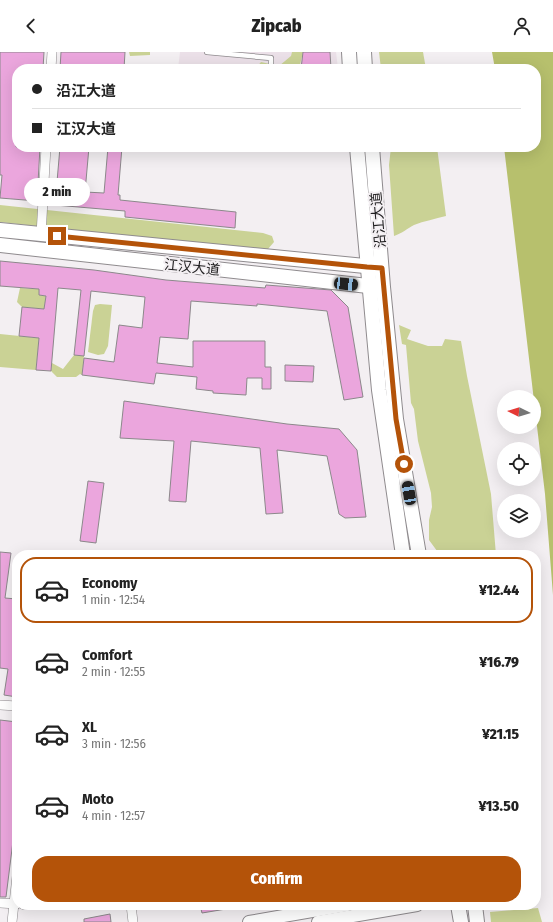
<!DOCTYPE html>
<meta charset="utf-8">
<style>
body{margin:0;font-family:"Fira Sans Condensed","Noto Sans SC",sans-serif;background:#f6f6f6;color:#222;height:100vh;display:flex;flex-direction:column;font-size:15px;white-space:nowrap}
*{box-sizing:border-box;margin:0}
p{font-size:13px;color:#767676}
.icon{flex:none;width:22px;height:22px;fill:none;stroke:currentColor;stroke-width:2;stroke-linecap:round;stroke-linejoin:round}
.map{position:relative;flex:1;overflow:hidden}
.details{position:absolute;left:12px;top:498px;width:529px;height:360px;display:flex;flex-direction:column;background:#fff;border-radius:16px;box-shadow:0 4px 16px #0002}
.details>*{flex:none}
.top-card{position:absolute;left:12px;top:12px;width:529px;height:88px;border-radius:16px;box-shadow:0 4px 16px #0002;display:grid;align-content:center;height:88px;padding:0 20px;background:#fff}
.needle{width:26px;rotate:275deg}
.buttons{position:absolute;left:497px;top:338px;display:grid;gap:8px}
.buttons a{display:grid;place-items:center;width:44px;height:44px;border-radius:50%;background:#fff;box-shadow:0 4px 16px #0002;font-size:20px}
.end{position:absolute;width:18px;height:18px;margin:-9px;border:5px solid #b45309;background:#fff;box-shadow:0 0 0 2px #fff}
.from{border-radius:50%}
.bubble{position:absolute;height:28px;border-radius:14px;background:#fff;box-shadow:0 4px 16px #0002;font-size:13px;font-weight:800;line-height:28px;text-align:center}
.car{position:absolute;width:12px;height:24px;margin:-12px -6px;border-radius:5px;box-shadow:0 0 3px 1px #0007;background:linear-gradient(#222 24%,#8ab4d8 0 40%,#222 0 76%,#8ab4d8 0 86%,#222 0)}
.top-card b{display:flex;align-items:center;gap:14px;height:38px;font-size:15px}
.top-card b+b{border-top:1px solid #e0e0e0}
.top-card i{width:10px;height:10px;background:#222}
ul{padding:7px 0 0;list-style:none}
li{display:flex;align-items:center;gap:12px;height:66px;margin:0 8px 6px;padding:0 12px;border:2px solid transparent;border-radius:16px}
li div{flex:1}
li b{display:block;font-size:15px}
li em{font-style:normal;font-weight:800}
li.active{border-color:#b45309}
li>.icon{width:36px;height:36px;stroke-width:1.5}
.action{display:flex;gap:8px;margin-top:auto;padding:8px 20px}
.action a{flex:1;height:46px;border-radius:16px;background:#b45309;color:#fff;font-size:16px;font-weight:800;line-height:46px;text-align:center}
header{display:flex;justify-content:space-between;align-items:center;height:52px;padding:0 20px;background:#fff;font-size:18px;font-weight:800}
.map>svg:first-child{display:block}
.built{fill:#ebe0e8}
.green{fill:#cad295}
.water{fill:#b7c06d}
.building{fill:#eba6dd;stroke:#8c888b}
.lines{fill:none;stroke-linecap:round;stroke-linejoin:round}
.lane-casing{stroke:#8f8b8e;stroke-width:6}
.street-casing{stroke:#8f8b8e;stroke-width:10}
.secondary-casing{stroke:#8f8b8e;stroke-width:14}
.primary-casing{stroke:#8f8b8e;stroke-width:16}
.lane{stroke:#fff;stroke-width:4.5}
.street{stroke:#fff;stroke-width:9}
.secondary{stroke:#fff;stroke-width:12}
.primary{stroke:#fff;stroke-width:14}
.route{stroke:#b45309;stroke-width:5}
.labels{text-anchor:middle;stroke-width:4;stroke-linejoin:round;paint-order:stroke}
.street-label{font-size:14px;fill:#212021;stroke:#f3eff2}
</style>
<header><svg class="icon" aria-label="back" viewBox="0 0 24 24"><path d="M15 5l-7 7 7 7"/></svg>Zipcab<svg class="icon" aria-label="person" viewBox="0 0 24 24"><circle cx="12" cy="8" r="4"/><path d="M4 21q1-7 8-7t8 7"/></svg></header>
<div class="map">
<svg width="553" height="870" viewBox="0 0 553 870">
<rect width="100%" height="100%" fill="#f3eff2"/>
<path class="built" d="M180,0H336L338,17H178Z"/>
<g class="green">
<path d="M129,0H150V3L130,4Z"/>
<path d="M292,0H303L299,17H255L261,10L279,14L291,4Z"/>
<path d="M379,0H423L426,17H381Z"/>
<path d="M391,95H437L446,164C435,167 424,169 414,173C408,176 401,182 394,184L389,113Z"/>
<path d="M0,153L263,181L272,184L274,190L268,197L258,199L0,170Z"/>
<path d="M20,236L39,237V243L46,244L44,257L22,255L17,250Z"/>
<path d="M100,252L112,253L108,294L104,302L98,303L88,300L93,259L95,253Z"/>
<path d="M399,273L411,278L407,287L428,294H442L445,287L461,289L467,324L491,442L496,503H440L429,488V468L432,455L431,441L418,389L414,357L411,351L406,293L402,292Z"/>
<path d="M0,282L39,286L36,318L0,315Z"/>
<path d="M74,303L84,304L82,323L80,322L76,325H57L51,319L52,311L63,317Z"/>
<path d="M538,856L542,870H491L490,860Z"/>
</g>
<path class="water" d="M492,0H553V543L545,442L504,95H536V17H495Z"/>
<g class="building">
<path d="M0,0H44L43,17H17L16,95H40L37,149L0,146L2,123H0Z"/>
<path d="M61,0H125L124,17H60Z"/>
<path d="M303,0H330L331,17H301Z"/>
<path d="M60,95H89L85,140L104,141L108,95H122L118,143H120V148L236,160L235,176L125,165V159L55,153Z"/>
<path d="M0,209L94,218L166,228L265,236L266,233L331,238L348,255L363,345L344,348L327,259L257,252V254L191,249L188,287L160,285L157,311L193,315V289H265V315H271V337H262V326H247L246,343L213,341V339L196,337L197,325L156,321L154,332L82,323L84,306L114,310L119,273L142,276L145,245L91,239L84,304L74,303L81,238L58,236L51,319L36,318L39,286L19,284L22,255L44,257L46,244L39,243V237L0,234Z"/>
<path d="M285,313L314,314L313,330L285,329Z"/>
<path d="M124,349L287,372L339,377L357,398L366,465L345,466L339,462L327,404L277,398L283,461L266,462L260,396L191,389L186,450L169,449L174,389L120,386Z"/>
<path d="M88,429L104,431L96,491L80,489Z"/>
<path d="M0,500L11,501L5,546L17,547V645L4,643L8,617L0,616Z"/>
<path d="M0,668L17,670V757L6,845H0Z"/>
<path d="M200,853H226V857L202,861Z"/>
<path d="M110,862L111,870H84V867Z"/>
</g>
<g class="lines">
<defs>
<path id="lane" d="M207,0L271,6V17"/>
<g id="street">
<path d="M51,17L52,0"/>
<path d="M41,183L46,95"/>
<path d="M0,653L17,654"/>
<path d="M0,851L17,852"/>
<path d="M24,853H43"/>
<path d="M131,853L133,870"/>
<path d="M12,870L17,824"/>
</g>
<g id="secondary">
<path d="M249,870L347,853"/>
<path d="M318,870L417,853"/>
</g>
<g id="primary">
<path d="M349,0L350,17"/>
<path d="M364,0L365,17"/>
<path d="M357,95L379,338L403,503"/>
<path d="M372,95L383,235L396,367L419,503"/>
<path d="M0,178L375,215"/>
<path d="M0,193L377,235"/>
<path d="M458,853L461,870"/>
<path d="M475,853L477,870"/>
</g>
</defs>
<use href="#lane" class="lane-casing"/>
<use href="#street" class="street-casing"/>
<use href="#secondary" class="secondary-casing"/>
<use href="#primary" class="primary-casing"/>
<use href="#lane" class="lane"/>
<use href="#street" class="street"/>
<use href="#secondary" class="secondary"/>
<use href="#primary" class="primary"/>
</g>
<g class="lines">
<path class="route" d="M57,184L367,215L382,216L396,367L404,412"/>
</g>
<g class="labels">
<g class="street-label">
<text transform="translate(378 168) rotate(-95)" y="5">沿江大道</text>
<text transform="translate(192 215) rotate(6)" y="5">江汉大道</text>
</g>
</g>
</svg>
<div class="buttons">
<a><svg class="needle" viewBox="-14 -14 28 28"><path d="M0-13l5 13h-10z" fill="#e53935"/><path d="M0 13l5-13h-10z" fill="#767676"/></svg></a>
<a><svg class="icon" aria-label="locate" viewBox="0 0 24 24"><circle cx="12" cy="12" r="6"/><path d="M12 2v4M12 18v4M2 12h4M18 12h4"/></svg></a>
<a><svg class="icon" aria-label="layers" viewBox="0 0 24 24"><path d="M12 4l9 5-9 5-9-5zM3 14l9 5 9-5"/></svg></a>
</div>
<i class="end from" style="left:404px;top:412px"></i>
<i class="end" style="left:57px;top:184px"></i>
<div class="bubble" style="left:24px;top:126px;width:66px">2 min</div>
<i class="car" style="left:346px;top:232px;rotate:96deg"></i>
<i class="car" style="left:409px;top:441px;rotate:350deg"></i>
<div class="top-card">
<b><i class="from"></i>沿江大道</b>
<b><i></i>江汉大道</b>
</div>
<section class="details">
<ul>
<li class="active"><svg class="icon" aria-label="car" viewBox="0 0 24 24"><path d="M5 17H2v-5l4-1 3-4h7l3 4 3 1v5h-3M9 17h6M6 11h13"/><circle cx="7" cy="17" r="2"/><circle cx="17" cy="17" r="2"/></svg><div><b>Economy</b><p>1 min · 12:54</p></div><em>¥12.44</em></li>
<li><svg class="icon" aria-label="car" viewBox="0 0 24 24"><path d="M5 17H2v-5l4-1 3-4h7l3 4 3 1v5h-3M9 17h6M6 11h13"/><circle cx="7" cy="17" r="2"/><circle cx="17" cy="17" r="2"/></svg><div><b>Comfort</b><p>2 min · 12:55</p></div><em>¥16.79</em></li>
<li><svg class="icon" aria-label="car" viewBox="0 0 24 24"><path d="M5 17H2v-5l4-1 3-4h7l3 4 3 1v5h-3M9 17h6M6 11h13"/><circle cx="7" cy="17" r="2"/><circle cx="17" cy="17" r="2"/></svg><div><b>XL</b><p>3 min · 12:56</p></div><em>¥21.15</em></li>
<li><svg class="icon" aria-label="car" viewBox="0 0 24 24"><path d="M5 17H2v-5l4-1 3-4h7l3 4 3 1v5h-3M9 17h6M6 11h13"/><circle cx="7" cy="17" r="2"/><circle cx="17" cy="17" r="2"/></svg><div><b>Moto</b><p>4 min · 12:57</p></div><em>¥13.50</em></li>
</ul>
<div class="action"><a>Confirm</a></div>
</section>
</div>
